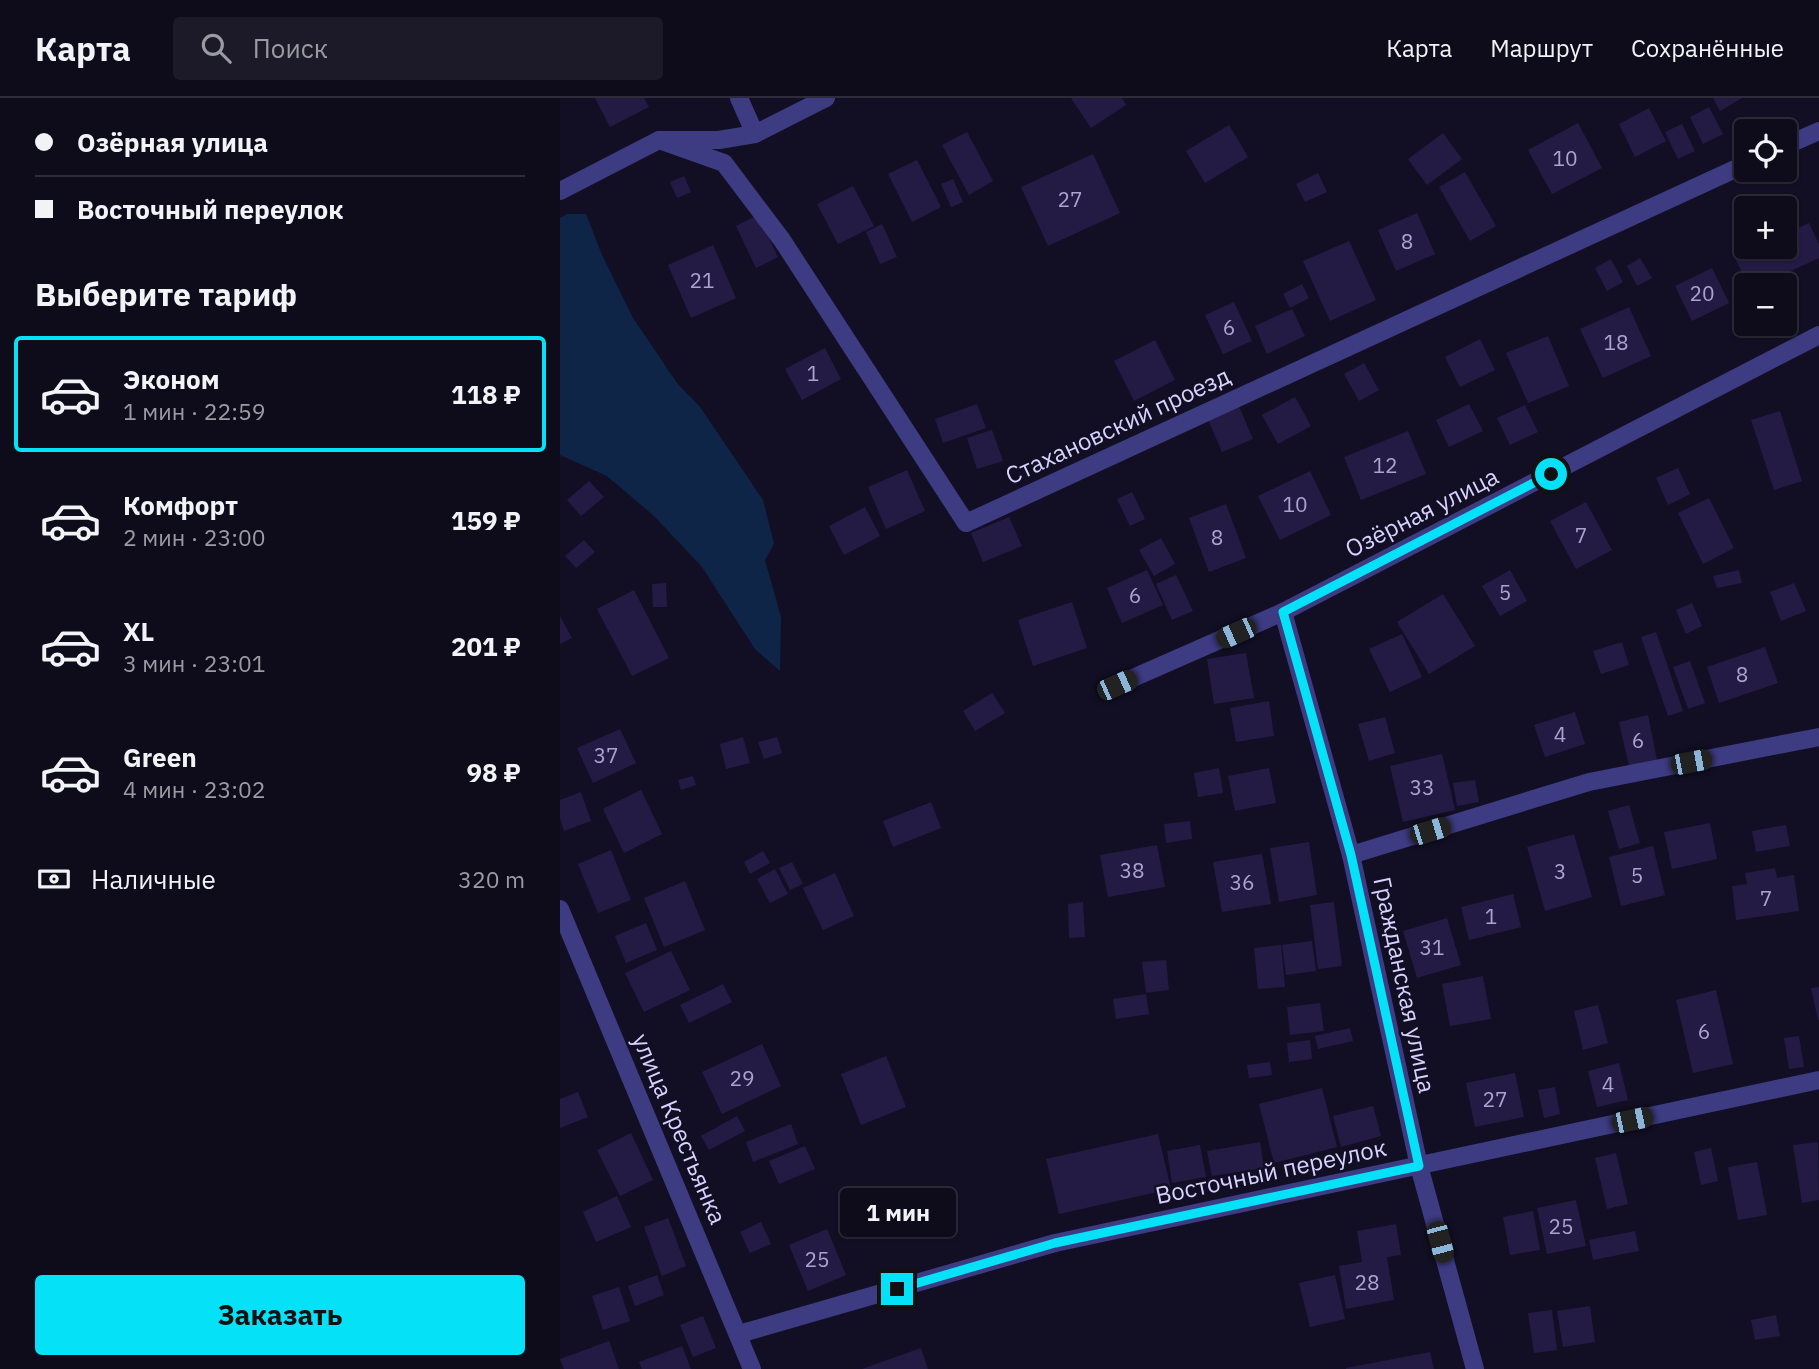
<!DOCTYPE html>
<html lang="ru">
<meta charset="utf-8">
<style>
body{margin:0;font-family:"IBM Plex Sans",sans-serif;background:#1c1928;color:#f1f3f6;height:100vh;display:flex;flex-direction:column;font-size:26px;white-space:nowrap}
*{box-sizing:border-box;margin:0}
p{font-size:23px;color:#9b9ba3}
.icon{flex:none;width:38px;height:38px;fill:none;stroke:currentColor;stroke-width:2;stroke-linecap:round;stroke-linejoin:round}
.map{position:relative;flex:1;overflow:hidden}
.drawer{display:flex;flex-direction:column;background:#0e0b1b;width:560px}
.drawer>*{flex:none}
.top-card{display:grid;align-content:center;height:154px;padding:0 35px;background:#0e0b1b}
.tools{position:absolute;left:1174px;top:21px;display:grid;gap:14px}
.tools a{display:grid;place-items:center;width:63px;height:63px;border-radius:7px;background:#0e0b1b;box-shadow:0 2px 5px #0004,0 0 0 2px #2e2b3a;font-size:35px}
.end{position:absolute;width:32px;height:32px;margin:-16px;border:9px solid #05e1f7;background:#111;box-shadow:0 0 0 4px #111}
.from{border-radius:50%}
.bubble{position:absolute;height:49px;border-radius:7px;background:#0e0b1b;box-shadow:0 2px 5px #0004,0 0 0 2px #2e2b3a;font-size:23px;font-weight:700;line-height:49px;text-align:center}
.car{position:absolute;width:21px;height:42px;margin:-21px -10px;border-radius:9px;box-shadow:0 0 5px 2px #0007;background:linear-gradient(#222 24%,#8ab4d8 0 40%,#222 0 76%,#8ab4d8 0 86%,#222 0)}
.top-card b{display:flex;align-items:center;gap:24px;height:66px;font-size:26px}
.top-card b+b{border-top:2px solid #2e2b3a}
.top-card i{width:18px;height:18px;background:#f1f3f6}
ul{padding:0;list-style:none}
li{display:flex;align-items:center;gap:21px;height:116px;margin:0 14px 10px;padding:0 21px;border:4px solid transparent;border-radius:7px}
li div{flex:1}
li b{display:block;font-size:26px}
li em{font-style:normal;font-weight:700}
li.on{border-color:#05e1f7}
li>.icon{width:63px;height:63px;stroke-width:1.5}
h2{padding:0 35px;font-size:32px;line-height:84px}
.pay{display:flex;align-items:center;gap:18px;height:77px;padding:0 35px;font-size:26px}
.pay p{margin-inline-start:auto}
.action{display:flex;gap:14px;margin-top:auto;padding:14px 35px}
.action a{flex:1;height:80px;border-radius:7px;background:#05e1f7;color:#111;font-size:28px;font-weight:700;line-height:80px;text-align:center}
header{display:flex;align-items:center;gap:42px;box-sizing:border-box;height:98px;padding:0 35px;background:#0e0b1b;border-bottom:2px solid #2e2b3a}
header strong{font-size:33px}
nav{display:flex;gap:38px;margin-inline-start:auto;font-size:24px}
.search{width:490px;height:63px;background:#1c1928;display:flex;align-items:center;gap:18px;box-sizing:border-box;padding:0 24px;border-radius:7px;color:#9b9ba3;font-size:26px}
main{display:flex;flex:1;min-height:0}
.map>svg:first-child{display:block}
.water{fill:#0e2548}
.building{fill:#231b44}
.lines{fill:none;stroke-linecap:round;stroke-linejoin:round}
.street{stroke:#3d3b82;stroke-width:18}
.route{stroke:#05e1f7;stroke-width:9}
.labels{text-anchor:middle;stroke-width:5;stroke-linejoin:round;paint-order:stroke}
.number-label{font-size:21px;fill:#aaa4d0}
.street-label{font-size:24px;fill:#d7d2fe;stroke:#120f24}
</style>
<header>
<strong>Карта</strong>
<div class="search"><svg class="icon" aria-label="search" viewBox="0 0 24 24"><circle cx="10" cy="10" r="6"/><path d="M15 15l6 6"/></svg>Поиск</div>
<nav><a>Карта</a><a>Маршрут</a><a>Сохранённые</a></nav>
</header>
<main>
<section class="drawer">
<div class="top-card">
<b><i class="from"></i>Озёрная улица</b>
<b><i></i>Восточный переулок</b>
</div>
<h2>Выберите тариф</h2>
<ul>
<li class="on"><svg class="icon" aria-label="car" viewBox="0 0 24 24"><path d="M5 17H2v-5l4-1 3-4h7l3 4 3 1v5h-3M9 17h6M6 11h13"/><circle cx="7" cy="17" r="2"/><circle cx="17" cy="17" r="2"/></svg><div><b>Эконом</b><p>1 мин · 22:59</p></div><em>118 ₽</em></li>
<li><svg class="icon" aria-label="car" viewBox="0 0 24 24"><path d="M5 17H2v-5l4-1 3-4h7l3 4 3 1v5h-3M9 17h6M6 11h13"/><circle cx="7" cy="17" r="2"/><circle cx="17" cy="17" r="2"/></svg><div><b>Комфорт</b><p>2 мин · 23:00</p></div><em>159 ₽</em></li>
<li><svg class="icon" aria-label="car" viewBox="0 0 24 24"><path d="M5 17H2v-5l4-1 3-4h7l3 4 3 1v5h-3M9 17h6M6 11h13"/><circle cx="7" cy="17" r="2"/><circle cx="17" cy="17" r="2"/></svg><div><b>XL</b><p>3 мин · 23:01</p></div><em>201 ₽</em></li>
<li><svg class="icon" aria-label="car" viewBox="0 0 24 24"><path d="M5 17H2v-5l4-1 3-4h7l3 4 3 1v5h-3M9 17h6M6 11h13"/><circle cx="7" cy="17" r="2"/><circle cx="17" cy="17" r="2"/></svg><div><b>Green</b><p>4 мин · 23:02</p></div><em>98 ₽</em></li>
</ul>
<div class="pay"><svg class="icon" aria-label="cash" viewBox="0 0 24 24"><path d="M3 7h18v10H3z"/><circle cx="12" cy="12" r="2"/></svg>Наличные<p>320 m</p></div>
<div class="action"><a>Заказать</a></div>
</section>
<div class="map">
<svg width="1259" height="1271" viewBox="0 0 1259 1271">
<rect width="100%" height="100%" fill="#120f24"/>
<path class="water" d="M7,116H26L42,157L73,220L117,285L140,309L203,402L214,446L205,462L221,519L220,573L195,551L142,469L94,418L47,378L0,357V120Z"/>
<g class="building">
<path d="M35,0H84L89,9L50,29Z"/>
<path d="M511,0H562L566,7L531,30Z"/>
<path d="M1153,0H1182L1160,13Z"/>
<path d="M1149,9L1163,36L1143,46L1130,19Z"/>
<path d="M1089,10L1106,43L1075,59L1059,26Z"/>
<path d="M1018,25L1042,70L992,96L968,52Z"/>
<path d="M1122,26L1135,53L1118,61L1105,34Z"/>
<path d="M669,27L688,59L645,85L626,53Z"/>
<path d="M407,34L433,83L409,97L382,47Z"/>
<path d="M883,35L902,61L867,87L848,61Z"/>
<path d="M533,56L560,115L488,148L461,89Z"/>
<path d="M357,62L381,109L352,124L328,76Z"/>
<path d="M905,74L936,128L910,143L879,89Z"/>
<path d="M758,75L767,94L745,104L736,86Z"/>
<path d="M124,78L131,94L117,100L110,84Z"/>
<path d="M393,81L403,104L391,109L381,86Z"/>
<path d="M293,88L314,128L278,146L257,106Z"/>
<path d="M857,115L875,156L836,173L818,132Z"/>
<path d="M198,117L218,159L196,170L176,128Z"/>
<path d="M1249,125L1259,146V160L1201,187H1188L1175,160L1198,149H1225V136Z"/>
<path d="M322,126L337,159L320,166L306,134Z"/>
<path d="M789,143L816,202L770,223L743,163Z"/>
<path d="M153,147L176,200L131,220L108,167Z"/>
<path d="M1080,160L1092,180L1077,188L1067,168Z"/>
<path d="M1051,161L1063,184L1047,193L1035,170Z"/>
<path d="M1152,170L1169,205L1132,223L1115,188Z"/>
<path d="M742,186L749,200L730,210L723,196Z"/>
<path d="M674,204L692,243L663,256L645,217Z"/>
<path d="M1069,209L1091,258L1043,280L1020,231Z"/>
<path d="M732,211L745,238L707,256L695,228Z"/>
<path d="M988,238L1009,288L968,305L946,255Z"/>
<path d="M920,241L935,272L900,289L885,259Z"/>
<path d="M595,242L615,282L574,303L554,263Z"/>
<path d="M265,250L281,281L242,302L225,271Z"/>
<path d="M804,265L819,292L799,303L784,276Z"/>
<path d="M735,299L751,328L718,346L702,317Z"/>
<path d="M677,304L693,341L662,354L646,317Z"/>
<path d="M417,306L426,330L383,345L375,321Z"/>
<path d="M909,306L923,333L889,349L876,322Z"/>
<path d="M965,307L978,334L950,347L937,320Z"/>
<path d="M1220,313L1242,383L1214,392L1191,322Z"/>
<path d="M432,332L443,363L417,371L407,340Z"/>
<path d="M848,333L866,376L801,402L784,359Z"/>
<path d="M1118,370L1130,396L1108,407L1096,380Z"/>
<path d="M347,372L365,413L326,431L308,389Z"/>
<path d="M750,373L771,417L720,442L698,398Z"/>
<path d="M29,383L44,399L21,418L7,402Z"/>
<path d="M572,394L585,421L570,428L557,401Z"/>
<path d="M1149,400L1174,450L1143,466L1118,415Z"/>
<path d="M1026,404L1052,452L1016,471L990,423Z"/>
<path d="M666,406L686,460L649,474L629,420Z"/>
<path d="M305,409L320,438L284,457L269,428Z"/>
<path d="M449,419L462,448L423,464L411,435Z"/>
<path d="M601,440L615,466L594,478L579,452Z"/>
<path d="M24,442L35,454L16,470L5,458Z"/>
<path d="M587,472L603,507L562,525L547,490Z"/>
<path d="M950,472L967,503L940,518L922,488Z"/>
<path d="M1179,472L1182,485L1157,490L1153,478Z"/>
<path d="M616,477L633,513L612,522L596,486Z"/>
<path d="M106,485L107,509H93L92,486Z"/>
<path d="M1234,485L1246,513L1221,523L1210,494Z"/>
<path d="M74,492L109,560L72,578L37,511Z"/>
<path d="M883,496L915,548L869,576L837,524Z"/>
<path d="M512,504L527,550L473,568L458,522Z"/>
<path d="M1132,505L1142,528L1126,536L1116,512Z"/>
<path d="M0,518L12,540L0,546Z"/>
<path d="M1096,534L1123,613L1108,618L1081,539Z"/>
<path d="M842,536L862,579L830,594L809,551Z"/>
<path d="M1062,544L1069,567L1041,576L1033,553Z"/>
<path d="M1205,549L1218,585L1159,605L1147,569Z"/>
<path d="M686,555L694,600L654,606L647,561Z"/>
<path d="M1130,563L1145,605L1128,611L1113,569Z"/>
<path d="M432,595L445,615L415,633L403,613Z"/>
<path d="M709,603L714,638L676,644L670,610Z"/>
<path d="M1015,614L1025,646L985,659L974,627Z"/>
<path d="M1088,617L1097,662L1069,668L1059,624Z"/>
<path d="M825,619L835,655L809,663L798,626Z"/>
<path d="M60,631L76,665L33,685L17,650Z"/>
<path d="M183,639L190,665L166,671L160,646Z"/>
<path d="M217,639L222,655L204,661L198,644Z"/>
<path d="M882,656L895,712L843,724L830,668Z"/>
<path d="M659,670L663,695L638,699L634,675Z"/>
<path d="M709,670L716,705L675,713L668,678Z"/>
<path d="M133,678L136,687L121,692L118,682Z"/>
<path d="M915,682L919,704L897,708L893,685Z"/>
<path d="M81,692L102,736L64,755L43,711Z"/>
<path d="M21,694L31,723L4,733L0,720V702Z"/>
<path d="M371,704L381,730L333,749L323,723Z"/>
<path d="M1069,707L1080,745L1059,751L1048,713Z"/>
<path d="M630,723L632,741L606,745L604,726Z"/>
<path d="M1150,725L1157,761L1112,771L1104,734Z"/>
<path d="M1226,727L1230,748L1196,754L1192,733Z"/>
<path d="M1014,736L1032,799L985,813L967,749Z"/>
<path d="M749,744L757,797L719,804L710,750Z"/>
<path d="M597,747L605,789L548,799L540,757Z"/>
<path d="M1093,748L1105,797L1061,808L1049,759Z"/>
<path d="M51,752L71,802L38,815L18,766Z"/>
<path d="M203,753L210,765L190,776L184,764Z"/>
<path d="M702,756L711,806L662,814L653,764Z"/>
<path d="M232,764L243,786L230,792L219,770Z"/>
<path d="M1215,770L1217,780L1234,777L1239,813L1176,822L1172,788L1187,786L1185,775Z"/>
<path d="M215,771L228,796L210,805L197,781Z"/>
<path d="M275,775L294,818L263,832L243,790Z"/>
<path d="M125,783L145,832L104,849L84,800Z"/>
<path d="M953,796L961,829L909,842L901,809Z"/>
<path d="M523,804L525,839L509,840L508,806Z"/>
<path d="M774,804L782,868L758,871L750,807Z"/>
<path d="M887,820L901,867L857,880L843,833Z"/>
<path d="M86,825L97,852L66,865L55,838Z"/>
<path d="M752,843L756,873L726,877L722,847Z"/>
<path d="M721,847L725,889L698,891L694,850Z"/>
<path d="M111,853L130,892L84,914L65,875Z"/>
<path d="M606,862L609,892L586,895L582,864Z"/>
<path d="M923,878L931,921L890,928L882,886Z"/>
<path d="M163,886L172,904L129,925L120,907Z"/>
<path d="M1259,889V922H1258L1251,890Z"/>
<path d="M1156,892L1173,966L1133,975L1116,902Z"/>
<path d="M586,896L589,916L556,921L553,901Z"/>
<path d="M760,905L764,933L730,937L727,909Z"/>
<path d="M1038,907L1048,945L1023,952L1014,913Z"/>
<path d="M790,930L793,943L758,951L755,938Z"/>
<path d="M1239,938L1244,969L1229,971L1224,940Z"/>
<path d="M750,942L752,961L729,964L727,945Z"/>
<path d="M202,946L221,988L162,1016L142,974Z"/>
<path d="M326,958L346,1009L301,1027L281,976Z"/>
<path d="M710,964L712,977L689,980L687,967Z"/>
<path d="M1059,965L1068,1002L1037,1009L1028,973Z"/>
<path d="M955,975L964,1019L915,1029L906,985Z"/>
<path d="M995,989L1000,1016L984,1020L978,992Z"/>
<path d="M762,990L777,1049L714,1065L699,1006Z"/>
<path d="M18,994L28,1019L0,1030V1001Z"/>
<path d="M813,1008L821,1038L781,1049L773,1018Z"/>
<path d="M177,1018L185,1033L149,1052L141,1038Z"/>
<path d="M231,1026L238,1046L193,1064L186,1044Z"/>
<path d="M71,1035L93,1082L60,1098L37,1052Z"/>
<path d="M598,1036L611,1091L499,1116L486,1061Z"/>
<path d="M700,1044L704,1070L652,1078L647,1053Z"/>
<path d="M1258,1044L1259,1102L1242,1105L1233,1047Z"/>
<path d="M640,1047L646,1079L612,1085L607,1053Z"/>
<path d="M245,1048L255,1071L219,1086L209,1063Z"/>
<path d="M1151,1050L1158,1083L1141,1087L1134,1054Z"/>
<path d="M1056,1055L1068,1106L1047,1111L1035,1060Z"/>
<path d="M1197,1064L1207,1117L1178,1122L1168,1069Z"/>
<path d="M57,1098L71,1129L36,1144L23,1114Z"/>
<path d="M1016,1102L1026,1148L987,1156L977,1110Z"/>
<path d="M973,1113L980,1152L950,1157L943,1119Z"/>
<path d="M108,1120L126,1168L102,1178L84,1129Z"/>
<path d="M201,1124L211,1146L190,1155L180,1134Z"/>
<path d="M836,1126L841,1157L827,1159L834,1202L786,1211L779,1168L802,1164L797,1133Z"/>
<path d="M267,1131L286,1177L248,1193L229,1147Z"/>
<path d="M1075,1133L1079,1153L1033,1162L1029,1142Z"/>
<path d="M97,1177L104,1197L75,1208L68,1188Z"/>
<path d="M775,1177L785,1221L750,1229L739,1185Z"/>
<path d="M59,1189L70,1223L43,1232L32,1198Z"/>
<path d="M1030,1208L1035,1244L1003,1249L997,1213Z"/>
<path d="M992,1212L997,1252L974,1255L968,1215Z"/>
<path d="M1216,1217L1220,1238L1195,1242L1191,1222Z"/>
<path d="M143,1218L156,1250L133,1259L120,1227Z"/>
<path d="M49,1243L59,1271H4L0,1261Z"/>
<path d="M122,1248L131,1271H82L79,1264Z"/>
<path d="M361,1250L368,1271H302Z"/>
<path d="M870,1254L874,1271H786V1270Z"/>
</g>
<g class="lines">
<g class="street">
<path d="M179,0L195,36"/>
<path d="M99,42L164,65L222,142L406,425L1186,66"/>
<path d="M1225,48L1259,33"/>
<path d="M0,93L99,42H159L195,36L266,0"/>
<path d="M723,514L791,757L859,1068L915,1271"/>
<path d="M557,587L723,514L1259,237"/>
<path d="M791,757L1029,684L1259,639"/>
<path d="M0,811L192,1271"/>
<path d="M179,1236L495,1145L1259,982"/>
</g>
</g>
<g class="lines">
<path class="route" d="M337,1191L495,1145L859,1068L791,757L723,514L991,376"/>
</g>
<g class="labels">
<g class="number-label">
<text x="1005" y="68">10</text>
<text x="510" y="109">27</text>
<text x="847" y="151">8</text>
<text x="142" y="190">21</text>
<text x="1142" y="203">20</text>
<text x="669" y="237">6</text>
<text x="1056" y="252">18</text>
<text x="253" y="283">1</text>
<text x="825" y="375">12</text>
<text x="735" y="414">10</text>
<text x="1021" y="445">7</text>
<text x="657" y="447">8</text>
<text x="945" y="502">5</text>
<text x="575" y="505">6</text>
<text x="1182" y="584">8</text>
<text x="1000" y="644">4</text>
<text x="1078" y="650">6</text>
<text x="46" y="665">37</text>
<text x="862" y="697">33</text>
<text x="572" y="780">38</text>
<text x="1000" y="781">3</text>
<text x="1077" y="785">5</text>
<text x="682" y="792">36</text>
<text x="1206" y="808">7</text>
<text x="931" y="826">1</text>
<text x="872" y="857">31</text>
<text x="1144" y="941">6</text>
<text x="182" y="988">29</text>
<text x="1048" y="994">4</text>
<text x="935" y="1009">27</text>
<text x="1001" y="1136">25</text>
<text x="257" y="1169">25</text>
<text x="807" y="1192">28</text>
</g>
<g class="street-label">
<text transform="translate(558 328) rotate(-25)" y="8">Стахановский проезд</text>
<text transform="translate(862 415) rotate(-27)" y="8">Озёрная улица</text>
<text transform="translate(844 887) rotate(78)" y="8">Гражданская улица</text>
<text transform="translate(119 1031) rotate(67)" y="8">улица Крестьянка</text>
<text transform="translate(711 1074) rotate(-12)" y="8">Восточный переулок</text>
</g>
</g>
</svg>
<div class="tools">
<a><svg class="icon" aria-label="locate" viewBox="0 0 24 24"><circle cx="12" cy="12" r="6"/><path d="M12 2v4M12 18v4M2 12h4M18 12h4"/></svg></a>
<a>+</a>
<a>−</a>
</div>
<i class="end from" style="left:991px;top:376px"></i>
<i class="end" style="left:337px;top:1191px"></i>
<div class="bubble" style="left:280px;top:1090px;width:116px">1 мин</div>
<i class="car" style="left:676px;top:535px;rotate:246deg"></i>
<i class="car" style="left:557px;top:587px;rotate:66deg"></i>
<i class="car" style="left:1131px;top:664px;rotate:79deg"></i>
<i class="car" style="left:870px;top:733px;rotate:73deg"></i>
<i class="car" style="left:1072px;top:1022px;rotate:78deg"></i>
<i class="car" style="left:880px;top:1144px;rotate:165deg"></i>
</div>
</main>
